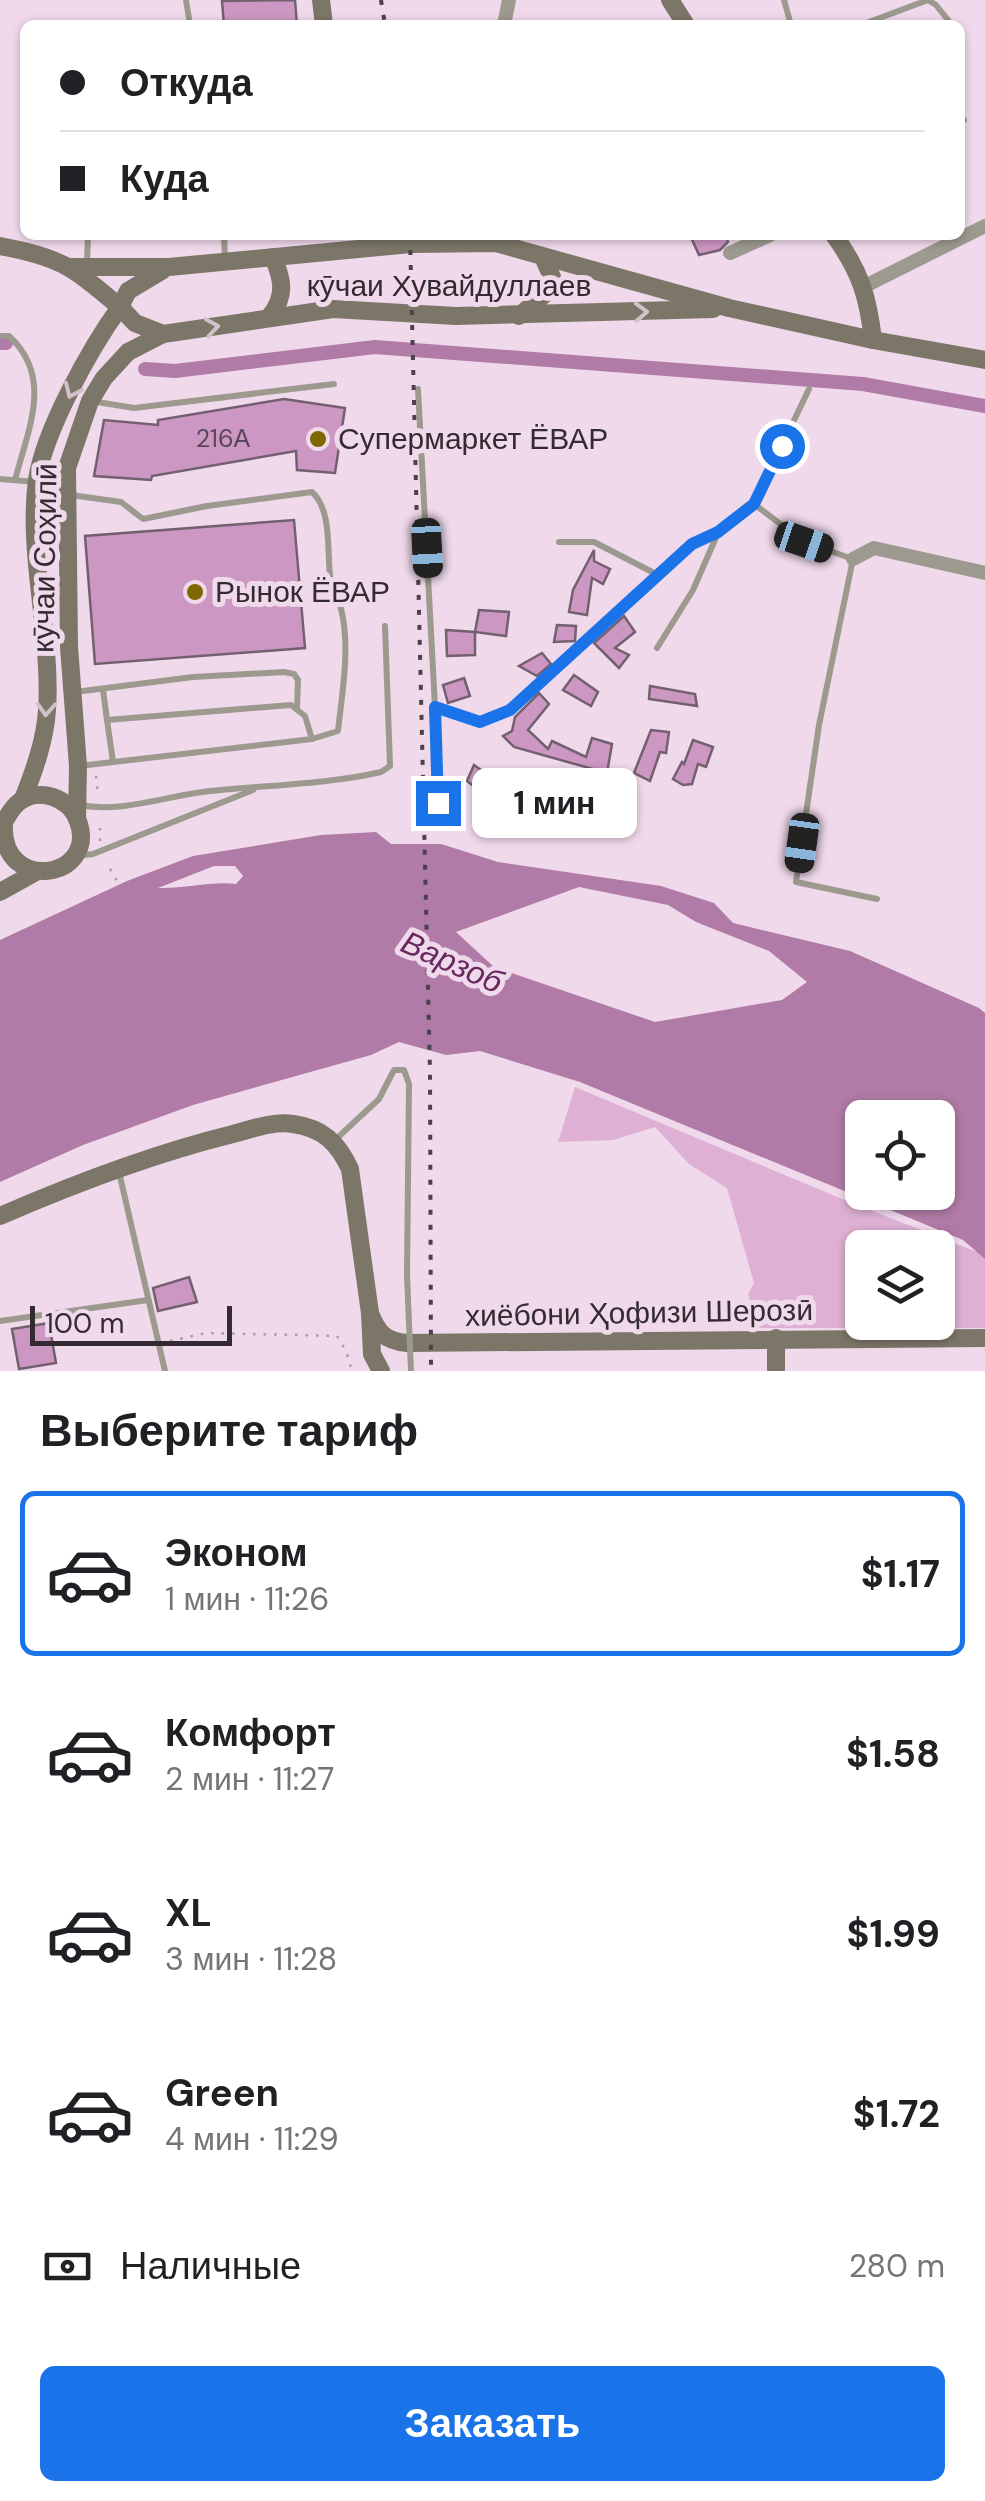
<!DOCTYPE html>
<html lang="ru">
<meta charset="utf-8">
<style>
body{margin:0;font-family:"DM Sans",sans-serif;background:#f6f6f6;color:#202124;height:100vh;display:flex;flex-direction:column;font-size:38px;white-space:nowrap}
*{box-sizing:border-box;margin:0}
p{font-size:32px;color:#757577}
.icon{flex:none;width:55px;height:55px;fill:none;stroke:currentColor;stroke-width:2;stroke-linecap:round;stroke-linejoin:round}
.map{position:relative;height:1371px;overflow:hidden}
.side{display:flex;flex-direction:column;background:#fff;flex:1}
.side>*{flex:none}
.banner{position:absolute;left:20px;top:20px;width:945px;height:220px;border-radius:15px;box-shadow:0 2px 8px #0004;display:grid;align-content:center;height:220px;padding:0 40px;background:#fff}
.tools{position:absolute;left:845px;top:1100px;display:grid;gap:20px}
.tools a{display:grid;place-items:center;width:110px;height:110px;border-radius:15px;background:#fff;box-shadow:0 2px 8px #0004;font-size:50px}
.scale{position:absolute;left:30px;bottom:25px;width:202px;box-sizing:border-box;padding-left:10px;border:5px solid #342b32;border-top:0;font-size:28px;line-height:35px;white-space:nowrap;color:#342b32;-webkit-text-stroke:8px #f0d9eb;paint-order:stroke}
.end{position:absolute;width:45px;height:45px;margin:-22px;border:12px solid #1a73e8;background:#fff;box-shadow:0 0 0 5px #fff}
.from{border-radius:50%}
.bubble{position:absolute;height:70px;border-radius:15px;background:#fff;box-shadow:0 2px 8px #0004;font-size:32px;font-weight:700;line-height:70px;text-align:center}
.car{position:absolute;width:30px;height:60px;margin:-30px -15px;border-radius:12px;box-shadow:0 0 8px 2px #0007;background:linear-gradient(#222 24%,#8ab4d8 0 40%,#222 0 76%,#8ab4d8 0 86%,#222 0)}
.banner b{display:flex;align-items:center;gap:35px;height:95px;font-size:38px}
.banner b+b{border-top:2px solid #e0e0e0}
.banner i{width:25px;height:25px;background:#202124}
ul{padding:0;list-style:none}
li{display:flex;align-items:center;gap:30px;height:165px;margin:0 20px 15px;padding:0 20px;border:5px solid transparent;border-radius:15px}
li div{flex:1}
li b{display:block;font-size:38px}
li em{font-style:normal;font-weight:700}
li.active{border-color:#1a73e8}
li>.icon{width:90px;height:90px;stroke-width:1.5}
h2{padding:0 40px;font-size:45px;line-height:120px}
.pay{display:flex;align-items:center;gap:25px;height:110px;padding:0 40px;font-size:38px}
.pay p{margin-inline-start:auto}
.action{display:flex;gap:20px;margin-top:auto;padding:20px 40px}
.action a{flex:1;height:115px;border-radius:15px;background:#1a73e8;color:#fff;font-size:40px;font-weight:700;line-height:115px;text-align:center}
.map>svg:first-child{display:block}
.green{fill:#ddb0d4;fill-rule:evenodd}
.water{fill:#b07ba6;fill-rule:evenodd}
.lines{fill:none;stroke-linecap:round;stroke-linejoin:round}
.canal{stroke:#b07ba6;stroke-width:14}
.building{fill:#cd97c3;stroke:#73606f;stroke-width:2.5}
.path{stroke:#a998a6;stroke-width:2.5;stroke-dasharray:2.5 8;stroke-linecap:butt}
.lane{stroke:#9c998f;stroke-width:6}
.street{stroke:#9c998f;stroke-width:14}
.secondary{stroke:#7b7667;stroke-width:18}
.rail{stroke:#4c414a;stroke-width:4;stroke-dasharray:5 10;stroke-linecap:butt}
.lane-bridge{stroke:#9c998f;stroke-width:6}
.oneway{stroke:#d3c0ca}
.route{stroke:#1a73e8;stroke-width:12}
.poi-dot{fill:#7f6800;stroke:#f0d9eb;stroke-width:4}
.labels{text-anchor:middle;stroke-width:10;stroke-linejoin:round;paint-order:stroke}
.number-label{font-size:25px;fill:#5a4656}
.street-label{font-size:30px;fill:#342b32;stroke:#f0d9eb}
.poi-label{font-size:30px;fill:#342b32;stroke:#f0d9eb;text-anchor:start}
.water-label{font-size:32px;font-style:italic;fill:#682860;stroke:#f0d9eb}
</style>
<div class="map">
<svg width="985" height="1371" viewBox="0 0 985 1371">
<rect width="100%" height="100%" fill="#f0d9eb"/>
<path class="green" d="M575,1087L847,1201L985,1255V1328H756L748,1294L754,1283L727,1188L689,1164L655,1127L613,1140L558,1142ZM862,1248H938V1322H862Z"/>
<path class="water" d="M376,832L391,844H441L498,862L661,886L714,903L733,923L850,951L979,1008L985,1013V1259L963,1240L580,1082L480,1051L446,1055L399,1042L371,1055L193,1105L83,1145L0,1182V940L127,881L193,856L321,835ZM214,866H235L243,876L236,884C211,881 184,889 158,888ZM579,887L668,905L696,922L769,951L807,982L782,1000L655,1022L494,967L456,932ZM862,1118H938V1192H862Z"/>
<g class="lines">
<g class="canal">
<path d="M0,343H6"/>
<path d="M145,369L175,371L375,347L863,384L985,406"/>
</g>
</g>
<g class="building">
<path d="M295,0L297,25H224L222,1Z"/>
<path d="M690,235H726L728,242L720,250L699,255Z"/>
<path d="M284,399L345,408L335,473L297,470L296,451L152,476L151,480L94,476L104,420L158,425V420Z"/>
<path d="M294,520L305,648L95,664L85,536Z"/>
<path d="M594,550V561L610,569L603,584L592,578L587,615L569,612L573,590Z"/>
<path d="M479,610L509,612L506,636L475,632Z"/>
<path d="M624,616L635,632L615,648L629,655L619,668L594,643Z"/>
<path d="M557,625L576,626L575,641L554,642Z"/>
<path d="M446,630L475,632V655L447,656Z"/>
<path d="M542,653L551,664L537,676L519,666Z"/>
<path d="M574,675L598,692L591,706L563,690Z"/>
<path d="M464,678L470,696L448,703L443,685Z"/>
<path d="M650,686L695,694L697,706L649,699Z"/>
<path d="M539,693L549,704L528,730L548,749L552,741L586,757L592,738L612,744L607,773L514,747L503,736L512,731L515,717Z"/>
<path d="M651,730L669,732L666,753L660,752L650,781L634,773Z"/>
<path d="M693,740L713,747L706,767L698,764L692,784L683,785L673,779L682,762L684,764Z"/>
<path d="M474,765L495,780L487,796L467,781Z"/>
<path d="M554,773L590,792L582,807L560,796L550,811L525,795L533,782L544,789Z"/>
<path d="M189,1277L197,1302L158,1311L153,1288Z"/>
<path d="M49,1323L56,1363L19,1369L12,1329Z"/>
</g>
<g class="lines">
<g class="path">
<path d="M96,776L98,797"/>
<path d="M100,841V825"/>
<path d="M110,869L117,881"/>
<path d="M170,1341L206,1333L337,1336L346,1351L352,1371"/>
</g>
<g class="lane">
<path d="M186,0L190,25"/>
<path d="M784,0L791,25"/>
<path d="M861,25L928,0L936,5L952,25"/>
<path d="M960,122L964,120"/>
<path d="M224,235L225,259"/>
<path d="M87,264L88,235"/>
<path d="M0,336H9C54,377 28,429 15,480"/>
<path d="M418,389L435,707C464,720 482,726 510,710L692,544L718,532L754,504L804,542L853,559L819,725L796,882L877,899"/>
<path d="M91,401L134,408L334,384"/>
<path d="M0,479L36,482"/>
<path d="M71,495L121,502L143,519L207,506L312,492C332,510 327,550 330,575C332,588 339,600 342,613C350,650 342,694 338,731L312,739L79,766"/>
<path d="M754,504L809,389"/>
<path d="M559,542H594L658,575"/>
<path d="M657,648L693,590L718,533"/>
<path d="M103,690L107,720"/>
<path d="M75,692L193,677L284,672L294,674L298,680L297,708"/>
<path d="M435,707L437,803"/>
<path d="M113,762L107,720L291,705L305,716L312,739"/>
<path d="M80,805C121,813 162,797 203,792C262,785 324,785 381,772L390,766L385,626"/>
<path d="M78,856L93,854L253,790"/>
<path d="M335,1140L379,1099L394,1070H404L409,1084L407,1275"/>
<path d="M119,1172L165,1371"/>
<path d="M0,1321L148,1300"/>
</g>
<g class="street">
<path d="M504,25L509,0"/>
<path d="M730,253L770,235"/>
<path d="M863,287L985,226"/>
<path d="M853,559L874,548L985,573"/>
</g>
<g class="secondary">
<path d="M321,0L324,25"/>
<path d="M670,0L686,25"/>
<path d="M834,235C860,271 868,296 873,340"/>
<path d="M0,246C62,257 73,268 120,307C91,347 44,431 37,480C27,554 52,636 47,710C45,741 34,771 23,799"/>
<path d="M72,267H169L411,244L496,243L729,308L873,340L985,360"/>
<path d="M163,270L128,291L120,307L135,323L163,334L333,309L456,316L713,309"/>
<path d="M270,316C286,296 283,280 273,257"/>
<path d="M519,316L545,294L552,277L543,257"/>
<path d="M77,819L78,766L69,647L67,468L90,401L104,378L128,352L163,334"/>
<path d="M0,827C7,819 10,809 19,802C39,787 69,797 78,821C99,880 0,894 4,824"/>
<path d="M0,892L36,872"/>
<path d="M0,1216C76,1183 152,1154 233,1134C252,1129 273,1121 293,1124C323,1128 338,1143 350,1169L370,1313L372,1354L381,1371"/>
<path d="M370,1313C378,1333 385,1341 407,1343L985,1338"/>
<path d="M776,1338V1371"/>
</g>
<g class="rail">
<path d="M381,0L385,25"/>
<path d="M410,235L430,1072L431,1371"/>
</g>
<path class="lane-bridge" d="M407,1275L411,1371"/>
</g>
<defs><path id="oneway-chevron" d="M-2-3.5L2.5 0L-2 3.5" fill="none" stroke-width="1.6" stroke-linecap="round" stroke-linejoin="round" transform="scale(2.5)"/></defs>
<g class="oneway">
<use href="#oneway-chevron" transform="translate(641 312) rotate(-2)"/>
<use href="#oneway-chevron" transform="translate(212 327) rotate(-9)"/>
<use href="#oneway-chevron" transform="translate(72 391) rotate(114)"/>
<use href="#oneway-chevron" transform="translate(46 709) rotate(93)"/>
</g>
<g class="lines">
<path class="route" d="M438,803L435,707L480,722L510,710L692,544L718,532L754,504L782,446"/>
</g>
<g class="poi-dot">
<circle cx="318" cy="439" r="10"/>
<circle cx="195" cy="592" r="10"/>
</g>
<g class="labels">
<g class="number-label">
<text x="223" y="447">216А</text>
</g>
<g class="street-label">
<text x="449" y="296">кӯчаи Хувайдуллаев</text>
<text transform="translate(45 558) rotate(-89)" y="10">кӯчаи Соҳилӣ</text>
<text transform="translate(639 1313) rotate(-1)" y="10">хиёбони Ҳофизи Шерозӣ</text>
</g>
<g class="poi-label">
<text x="338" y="449">Супермаркет ЁВАР</text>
<text x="215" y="602">Рынок ЁВАР</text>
</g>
<g class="water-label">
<text transform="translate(452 962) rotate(24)" y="11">Варзоб</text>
</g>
</g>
</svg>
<div class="tools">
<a><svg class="icon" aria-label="locate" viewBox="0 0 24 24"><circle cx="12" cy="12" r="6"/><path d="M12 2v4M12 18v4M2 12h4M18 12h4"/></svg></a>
<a><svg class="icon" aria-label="layers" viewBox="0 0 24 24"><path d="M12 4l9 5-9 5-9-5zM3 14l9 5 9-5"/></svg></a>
</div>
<div class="scale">100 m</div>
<i class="end from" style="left:782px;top:446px"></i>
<i class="end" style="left:438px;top:803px"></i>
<div class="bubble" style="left:472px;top:768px;width:165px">1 мин</div>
<i class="car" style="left:804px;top:542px;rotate:109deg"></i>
<i class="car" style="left:427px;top:548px;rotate:177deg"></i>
<i class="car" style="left:802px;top:843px;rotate:188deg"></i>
<div class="banner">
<b><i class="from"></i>Откуда</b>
<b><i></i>Куда</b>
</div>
</div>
<section class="side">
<h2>Выберите тариф</h2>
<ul>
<li class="active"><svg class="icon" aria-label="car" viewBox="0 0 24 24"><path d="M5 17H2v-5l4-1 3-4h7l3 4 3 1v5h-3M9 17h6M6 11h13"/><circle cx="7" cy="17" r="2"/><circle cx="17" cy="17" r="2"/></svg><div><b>Эконом</b><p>1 мин · 11:26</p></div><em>$1.17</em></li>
<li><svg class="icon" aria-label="car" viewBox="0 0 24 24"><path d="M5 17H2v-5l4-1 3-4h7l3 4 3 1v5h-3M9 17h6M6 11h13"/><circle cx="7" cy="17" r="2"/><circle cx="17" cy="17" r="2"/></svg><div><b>Комфорт</b><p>2 мин · 11:27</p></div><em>$1.58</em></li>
<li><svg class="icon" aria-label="car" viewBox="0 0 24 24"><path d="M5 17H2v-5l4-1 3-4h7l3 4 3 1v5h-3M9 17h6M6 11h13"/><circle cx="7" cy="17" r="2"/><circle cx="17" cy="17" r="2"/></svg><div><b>XL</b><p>3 мин · 11:28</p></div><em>$1.99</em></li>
<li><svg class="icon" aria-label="car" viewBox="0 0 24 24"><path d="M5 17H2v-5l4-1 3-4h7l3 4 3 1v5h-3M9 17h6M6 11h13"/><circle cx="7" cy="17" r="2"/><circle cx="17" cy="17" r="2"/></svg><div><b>Green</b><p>4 мин · 11:29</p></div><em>$1.72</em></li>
</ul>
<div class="pay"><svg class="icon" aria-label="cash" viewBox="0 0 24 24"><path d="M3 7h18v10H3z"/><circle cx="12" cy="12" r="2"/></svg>Наличные<p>280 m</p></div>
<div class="action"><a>Заказать</a></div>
</section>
